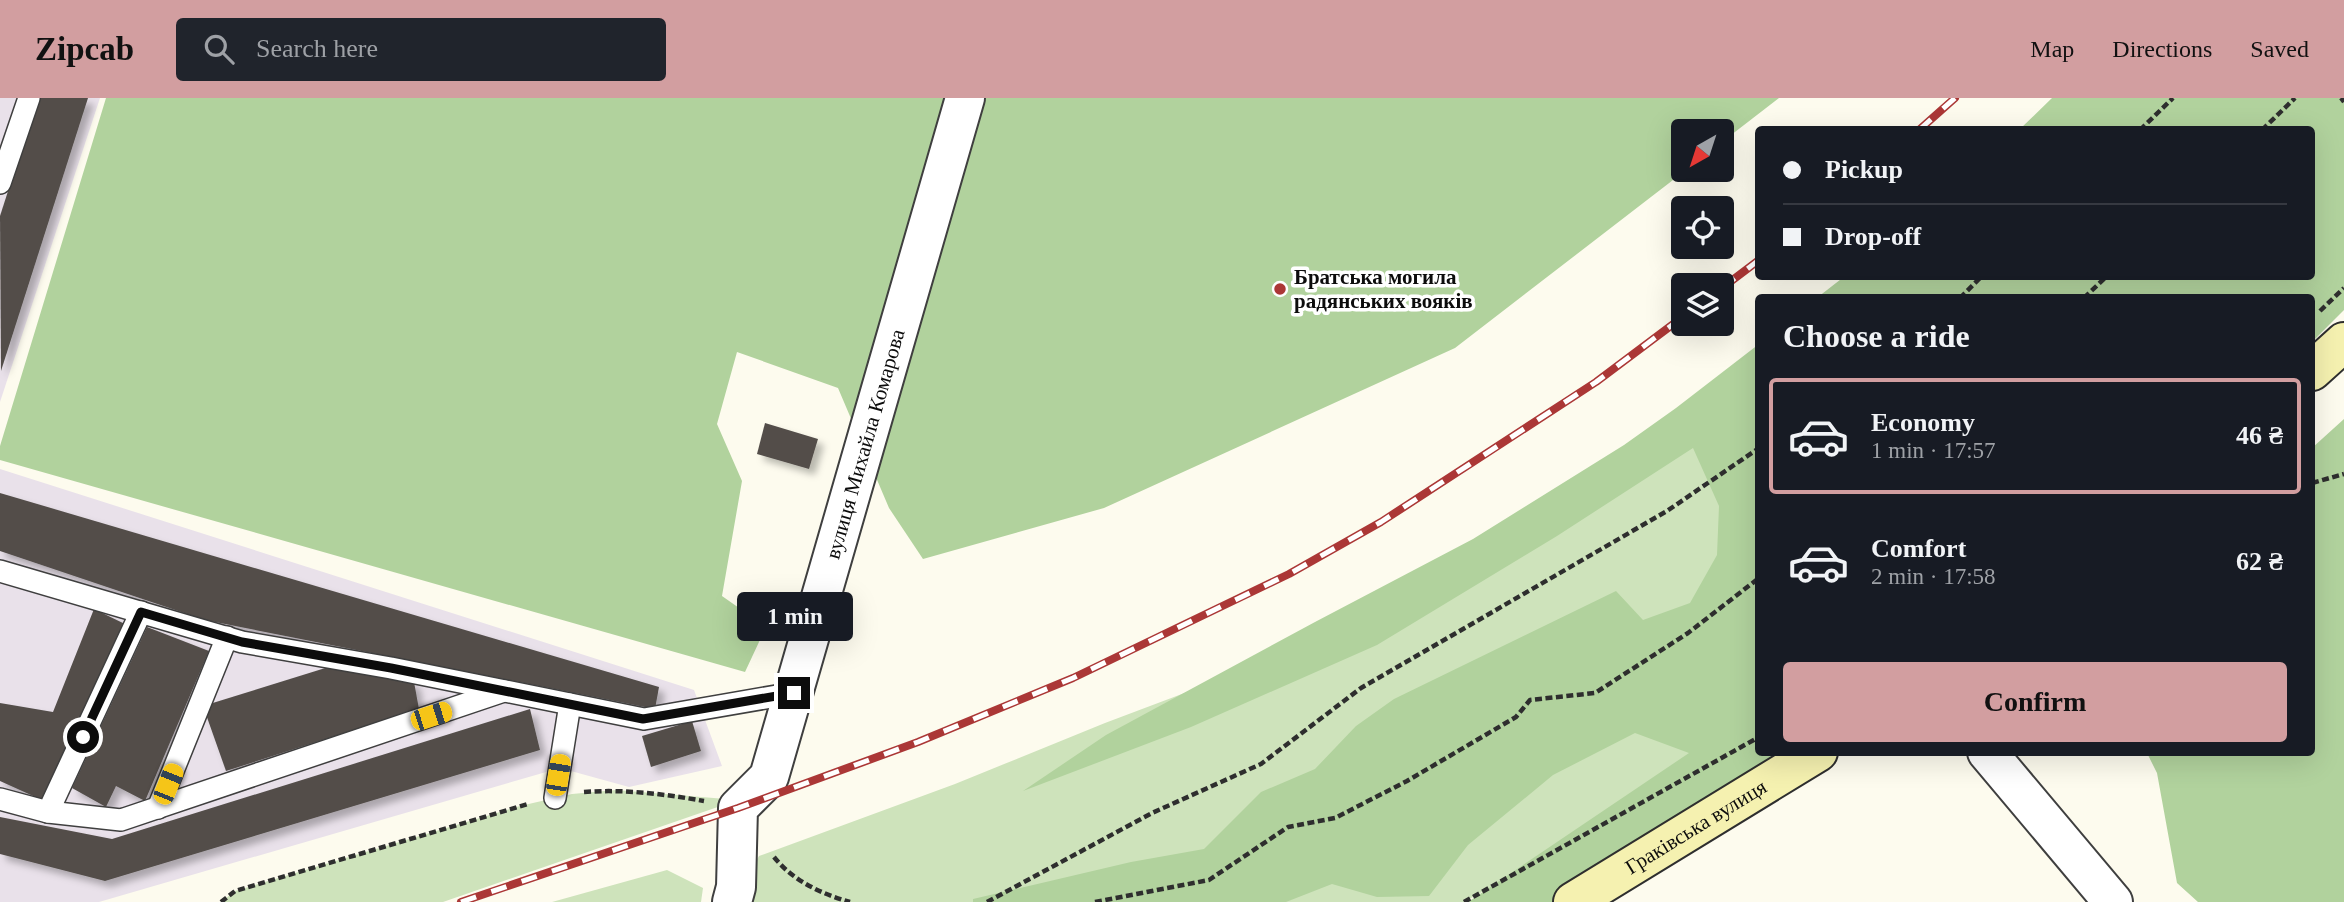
<!DOCTYPE html>
<meta charset="utf-8">
<style>
body{margin:0;font-family:"Times New Roman",serif;background:#20242c;color:#f1f3f6;height:100vh;display:flex;flex-direction:column;font-size:26px;white-space:nowrap}
*{box-sizing:border-box;margin:0}
p{font-size:23px;color:#9ea1a6}
.icon{flex:none;width:38px;height:38px;fill:none;stroke:currentColor;stroke-width:2;stroke-linecap:round;stroke-linejoin:round}
.map{position:relative;flex:1;overflow:hidden}
.sheet{position:absolute;left:1755px;top:196px;width:560px;height:462px;display:flex;flex-direction:column;background:#171b24;border-radius:7px;box-shadow:0 7px 28px #0002}
.sheet>*{flex:none}
.banner{position:absolute;left:1755px;top:28px;width:560px;height:154px;border-radius:7px;box-shadow:0 7px 28px #0002;display:grid;align-content:center;height:154px;padding:0 28px;background:#171b24}
.needle{width:46px;rotate:219deg}
.controls{position:absolute;left:1671px;top:21px;display:grid;gap:14px}
.controls a{display:grid;place-items:center;width:63px;height:63px;border-radius:7px;background:#171b24;box-shadow:0 7px 28px #0002;font-size:35px}
.end{position:absolute;width:32px;height:32px;margin:-16px;border:9px solid #0c0c0c;background:#fff;box-shadow:0 0 0 4px #fff}
.from{border-radius:50%}
.bubble{position:absolute;height:49px;border-radius:7px;background:#171b24;box-shadow:0 7px 28px #0002;font-size:23px;font-weight:700;line-height:49px;text-align:center}
.car{position:absolute;width:21px;height:42px;margin:-21px -10px;border-radius:9px;box-shadow:0 0 5px 2px #0007;background:linear-gradient(#f5c518 24%,#345 0 40%,#f5c518 0 76%,#345 0 86%,#f5c518 0)}
.banner b{display:flex;align-items:center;gap:24px;height:66px;font-size:26px}
.banner b+b{border-top:2px solid #363941}
.banner i{width:18px;height:18px;background:#f1f3f6}
ul{padding:0;list-style:none}
li{display:flex;align-items:center;gap:21px;height:116px;margin:0 14px 10px;padding:0 14px;border:4px solid transparent;border-radius:7px}
li div{flex:1}
li b{display:block;font-size:26px}
li em{font-style:normal;font-weight:700}
li.on{border-color:#d29ea0}
li>.icon{width:63px;height:63px;stroke-width:1.5}
h2{padding:0 28px;font-size:32px;line-height:84px}
.primary-button{display:flex;gap:14px;margin-top:auto;padding:14px 28px}
.primary-button a{flex:1;height:80px;border-radius:7px;background:#d29ea0;color:#111;font-size:28px;font-weight:700;line-height:80px;text-align:center}
header{display:flex;align-items:center;gap:42px;box-sizing:border-box;height:98px;padding:0 35px;background:#d29ea0;color:#111}
header strong{font-size:33px}
nav{display:flex;gap:38px;margin-inline-start:auto;font-size:24px}
.search{width:490px;height:63px;background:#20242c;display:flex;align-items:center;gap:18px;box-sizing:border-box;padding:0 24px;border-radius:7px;color:#9ea1a6;font-size:26px}
.map>svg:first-child{display:block}
.industrial{fill:#e9e1ea}
.green{fill:#cee3bb}
.forest{fill:#b1d29d}
.building{fill:#534e4a;filter:url(#shadow)}
.lines{fill:none;stroke-linecap:round;stroke-linejoin:round}
.lane-casing{stroke:#3f3f3f;stroke-width:24}
.street-casing{stroke:#3f3f3f;stroke-width:42}
.secondary-casing{stroke:#2e2e2e;stroke-width:42}
.path{stroke:#2e2e2e;stroke-width:4.5;stroke-dasharray:7 3.5;stroke-linecap:butt}
.lane{stroke:#fff;stroke-width:21}
.street{stroke:#fff;stroke-width:38}
.secondary{stroke:#f5f1b0;stroke-width:38}
.rail-casing{stroke:#ab3736;stroke-width:8}
.rail{stroke:#fff;stroke-width:5;stroke-dasharray:16;stroke-linecap:butt}
.route{stroke:#0c0c0c;stroke-width:9}
.poi-dot{fill:#ab3736;stroke:#fff;stroke-width:2.5}
.labels{text-anchor:middle;stroke-width:7;stroke-linejoin:round;paint-order:stroke}
.poi-label{font-size:21px;font-weight:bold;fill:#0c0c0c;stroke:#fff;text-anchor:start}
.street-label{font-size:21px;fill:#0c0c0c;stroke:#fff}
</style>
<header>
<strong>Zipcab</strong>
<div class="search"><svg class="icon" aria-label="search" viewBox="0 0 24 24"><circle cx="10" cy="10" r="6"/><path d="M15 15l6 6"/></svg>Search here</div>
<nav><a>Map</a><a>Directions</a><a>Saved</a></nav>
</header>
<div class="map">
<svg width="2344" height="804" viewBox="0 0 2344 804">
<defs>
<filter id="shadow"><feDropShadow dx="6" dy="6" stdDeviation="3.5" flood-color="#0004"/></filter>
</defs>
<rect width="100%" height="100%" fill="#fdfbee"/>
<g class="industrial">
<path d="M0,0H100L0,304Z"/>
<path d="M0,371L694,592L722,668L629,689L560,670L99,804H0Z"/>
</g>
<g class="green">
<path d="M1693,349L1759,357V636L1675,686L1464,804H739L743,785L759,758L955,686L1105,625L1309,548Z"/>
<path d="M616,692L738,702L443,804H221L235,793L520,708L572,696Z"/>
<path d="M667,772L703,790L701,804H552Z"/>
</g>
<g class="forest">
<path d="M106,0H1779L1722,44V33H1684V72H1686L1455,250L1104,410L923,461L889,410L838,290L737,254L717,326L742,383L722,498L766,529L745,574L0,362V348Z"/>
<path d="M2052,0H2344V212L2312,244V200L1818,199L1845,178H2312V32L2020,31Z"/>
<path d="M1759,246V654L1798,655L1553,804H1468L1689,655L1635,635L1553,677L1468,747L1429,798L1377,799L1332,786L1286,804H973V801L1131,764L1204,751L1261,694L1315,671L1356,628L1394,601L1616,493L1643,522L1690,505L1717,457L1719,408L1693,350L1557,438L1377,547L1191,629L1023,693L1106,637L1315,524L1473,441L1624,347L1676,310Z"/>
<path d="M2344,321V804H2198L2177,785L2157,675L2147,655L2312,654V350Z"/>
</g>
<g class="building">
<path d="M38,0H88L1,273L0,118Z"/>
<path d="M765,325L818,341L809,371L757,356Z"/>
<path d="M0,395L659,589L655,611L205,522L0,453Z"/>
<path d="M94,511L127,527L42,702L0,683V605L53,614Z"/>
<path d="M147,529L209,553L145,703L116,688L106,709L72,690Z"/>
<path d="M335,567L414,584L419,611L226,673L203,608Z"/>
<path d="M530,611L540,652L105,783L0,756V719L112,741Z"/>
<path d="M692,623L701,653L651,669L642,638Z"/>
</g>
<g class="lines">
<defs>
<g id="lane">
<path d="M0,85L29,0"/>
<path d="M0,473L242,544L391,570L644,621L794,595"/>
<path d="M555,700L570,606"/>
<path d="M0,701L48,714L141,514"/>
<path d="M158,710L227,539"/>
<path d="M48,714L121,722L504,593"/>
</g>
<g id="street">
<path d="M1987,654L2113,804"/>
<path id="s1" d="M732,804L736,789L738,710L769,679L965,0"/>
</g>
<g id="secondary">
<path d="M2312,273L2344,244"/>
<path id="s2" d="M1573,804L1818,654"/>
</g>
</defs>
<use href="#lane" class="lane-casing"/>
<use href="#street" class="street-casing"/>
<use href="#secondary" class="secondary-casing"/>
<g class="path">
<path d="M2341,0L2344,4"/>
<path d="M2140,32L2173,0"/>
<path d="M2262,32L2295,0"/>
<path d="M1960,200L1982,178"/>
<path d="M2084,200L2107,178"/>
<path d="M2320,213L2344,190"/>
<path d="M2312,385L2344,376"/>
<path d="M584,694C625,691 664,696 704,703"/>
<path d="M774,759C793,783 822,796 850,804"/>
<path d="M221,804L235,793L528,706"/>
<path d="M987,804L1152,715L1261,666L1361,590L1667,413L1759,350"/>
<path d="M1095,804L1209,782L1288,729L1335,720L1407,683L1516,619L1530,602L1595,595L1688,535L1759,480"/>
<path d="M1464,804L1759,639"/>
</g>
<use href="#lane" class="lane"/>
<use href="#street" class="street"/>
<use href="#secondary" class="secondary"/>
<defs>
<g id="rail">
<path d="M1919,32L1955,0"/>
<path d="M1722,190L1759,162"/>
<path d="M461,804L738,710L918,644L1073,580L1289,476L1381,424L1596,284L1684,218"/>
</g>
</defs>
<use href="#rail" class="rail-casing"/>
<use href="#rail" class="rail"/>
</g>
<g class="lines">
<path class="route" d="M83,639L141,514L242,544L391,570L643,621L794,595"/>
</g>
<circle class="poi-dot" cx="1280" cy="191" r="7"/>
<g class="labels">
<g class="poi-label">
<text x="1294" y="186">Братська могила<tspan x="1294" dy="24">радянських вояків</tspan></text>
</g>
<g class="street-label">
<text dy="7" stroke="none"><textPath href="#s1" startOffset="485">вулиця Михайла Комарова</textPath></text>
<text dy="7" stroke="none"><textPath href="#s2" startOffset="144">Граківська вулиця</textPath></text>
</g>
</g>
</svg>
<div class="controls">
<a><svg class="needle" viewBox="-14 -14 28 28"><path d="M0-13l5 13h-10z" fill="#e53935"/><path d="M0 13l5-13h-10z" fill="#9ea1a6"/></svg></a>
<a><svg class="icon" aria-label="locate" viewBox="0 0 24 24"><circle cx="12" cy="12" r="6"/><path d="M12 2v4M12 18v4M2 12h4M18 12h4"/></svg></a>
<a><svg class="icon" aria-label="layers" viewBox="0 0 24 24"><path d="M12 4l9 5-9 5-9-5zM3 14l9 5 9-5"/></svg></a>
</div>
<i class="end from" style="left:83px;top:639px"></i>
<i class="end" style="left:794px;top:595px"></i>
<div class="bubble" style="left:737px;top:494px;width:116px">1 min</div>
<i class="car" style="left:431px;top:618px;rotate:72deg"></i>
<i class="car" style="left:558px;top:677px;rotate:9deg"></i>
<i class="car" style="left:168px;top:686px;rotate:22deg"></i>
<div class="banner">
<b><i class="from"></i>Pickup</b>
<b><i></i>Drop-off</b>
</div>
<section class="sheet">
<h2>Choose a ride</h2>
<ul>
<li class="on"><svg class="icon" aria-label="car" viewBox="0 0 24 24"><path d="M5 17H2v-5l4-1 3-4h7l3 4 3 1v5h-3M9 17h6M6 11h13"/><circle cx="7" cy="17" r="2"/><circle cx="17" cy="17" r="2"/></svg><div><b>Economy</b><p>1 min · 17:57</p></div><em>46 ₴</em></li>
<li><svg class="icon" aria-label="car" viewBox="0 0 24 24"><path d="M5 17H2v-5l4-1 3-4h7l3 4 3 1v5h-3M9 17h6M6 11h13"/><circle cx="7" cy="17" r="2"/><circle cx="17" cy="17" r="2"/></svg><div><b>Comfort</b><p>2 min · 17:58</p></div><em>62 ₴</em></li>
</ul>
<div class="primary-button"><a>Confirm</a></div>
</section>
</div>
